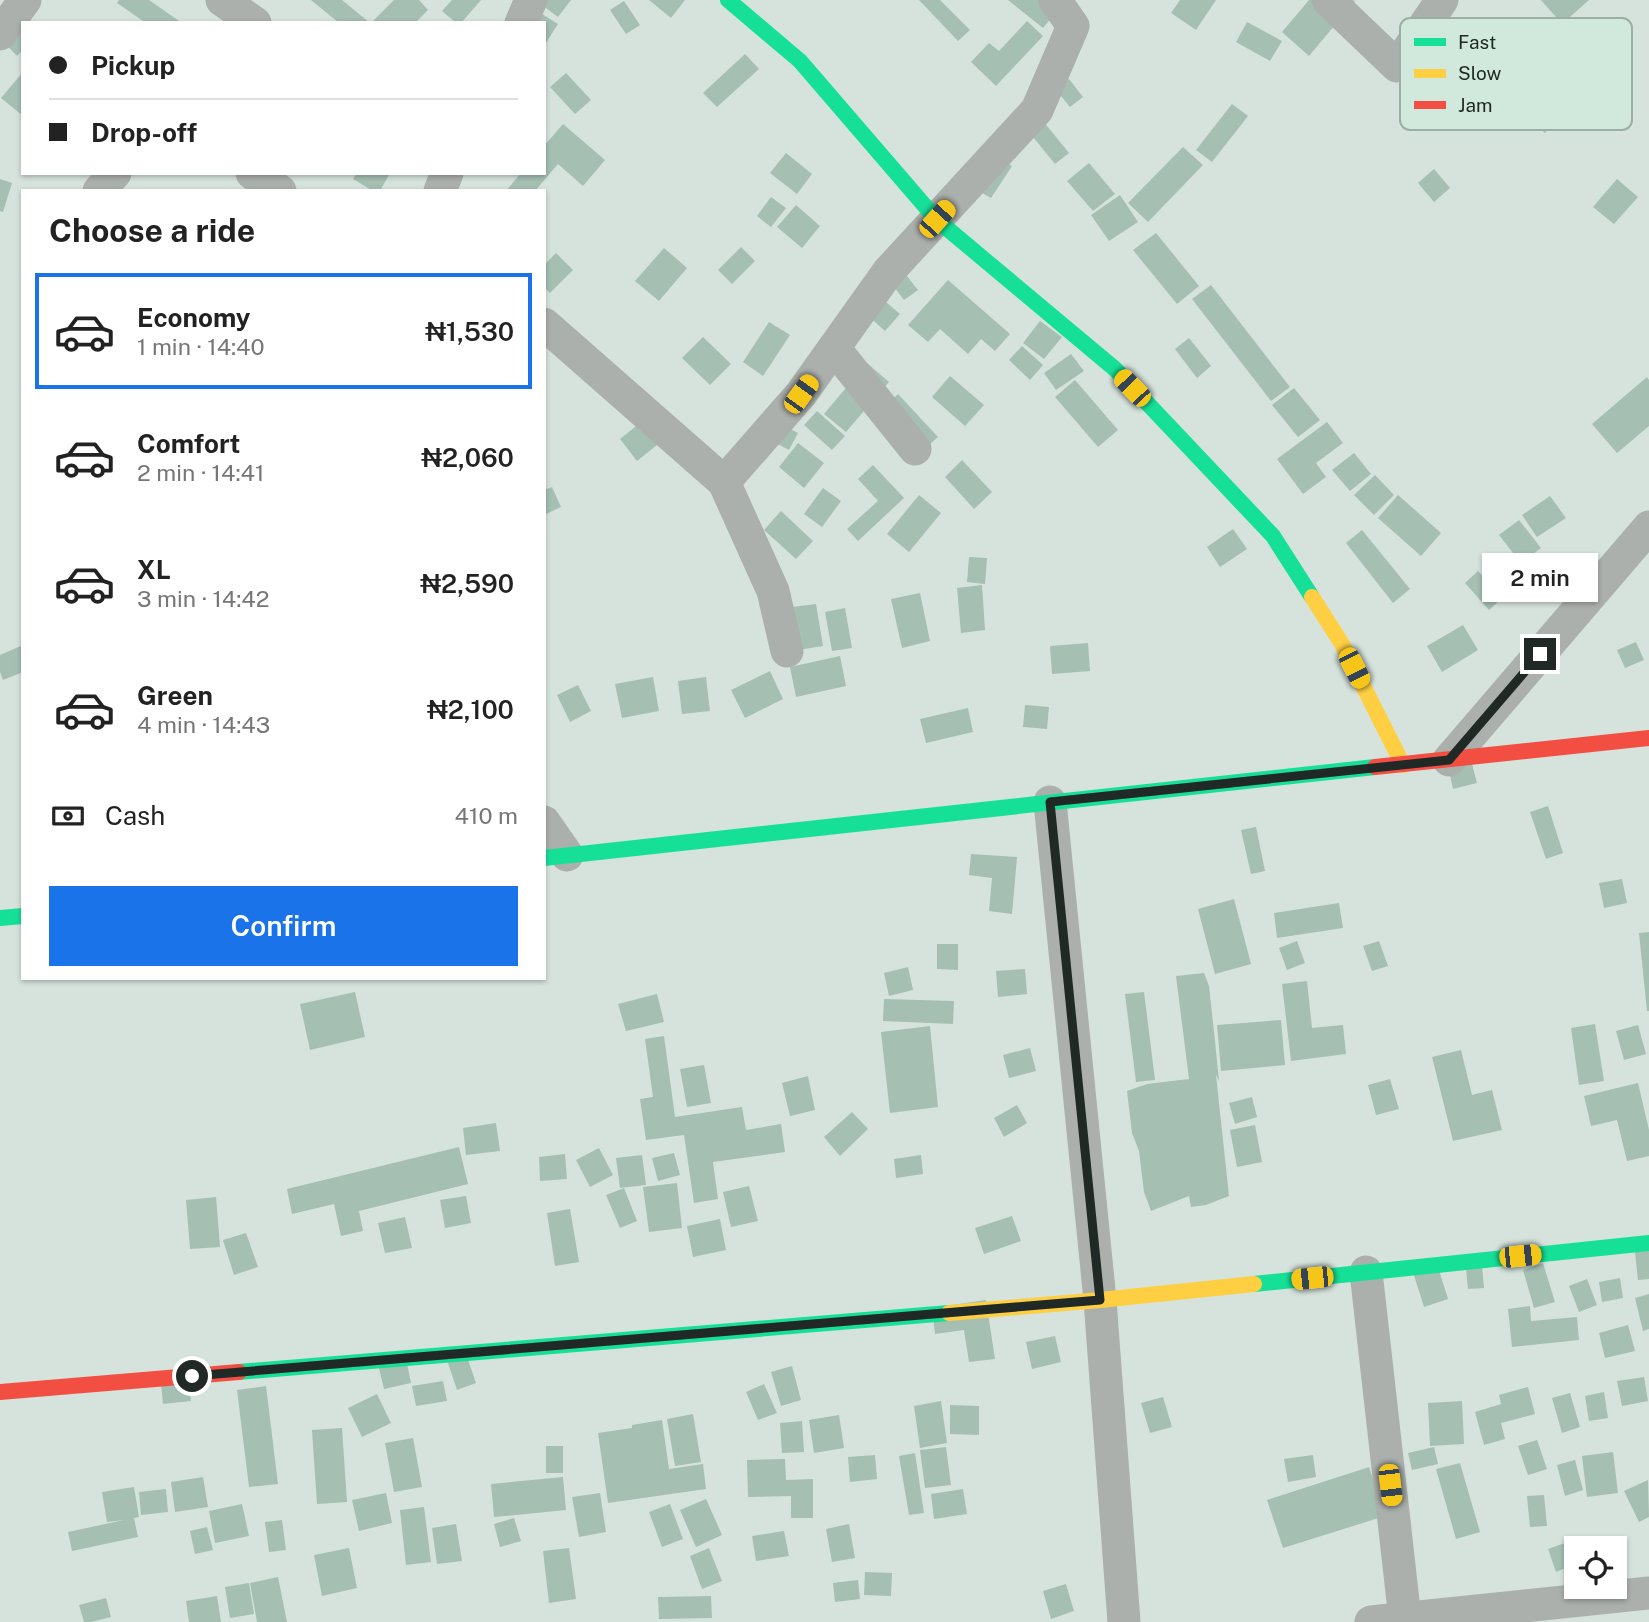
<!DOCTYPE html>
<meta charset="utf-8">
<style>
body{margin:0;font-family:"Public Sans",sans-serif;background:#f6f6f6;color:#222;height:100vh;display:flex;flex-direction:column;font-size:26px;white-space:nowrap}
*{box-sizing:border-box;margin:0}
p{font-size:23px;color:#767676}
.icon{flex:none;width:38px;height:38px;fill:none;stroke:currentColor;stroke-width:2;stroke-linecap:round;stroke-linejoin:round}
.map{position:relative;flex:1;overflow:hidden}
.panel{position:absolute;left:21px;top:189px;width:525px;height:791px;display:flex;flex-direction:column;background:#fff;border-radius:0px;box-shadow:0 2px 5px #0004}
.panel>*{flex:none}
.top-card{position:absolute;left:21px;top:21px;width:525px;height:154px;border-radius:0px;box-shadow:0 2px 5px #0004;display:grid;align-content:center;height:154px;padding:0 28px;background:#fff}
.buttons{position:absolute;left:1564px;top:1536px;display:grid;gap:14px}
.buttons a{display:grid;place-items:center;width:63px;height:63px;border-radius:0px;background:#fff;box-shadow:0 2px 5px #0004;font-size:35px}
.end{position:absolute;width:32px;height:32px;margin:-16px;border:9px solid #202925;background:#fff;box-shadow:0 0 0 4px #fff}
.from{border-radius:50%}
.bubble{position:absolute;height:49px;border-radius:0px;background:#fff;box-shadow:0 2px 5px #0004;font-size:23px;font-weight:600;line-height:49px;text-align:center}
.car{position:absolute;width:21px;height:42px;margin:-21px -10px;border-radius:9px;box-shadow:0 0 5px 2px #0007;background:linear-gradient(#f5c518 24%,#345 0 40%,#f5c518 0 76%,#345 0 86%,#f5c518 0)}
.top-card b{display:flex;align-items:center;gap:24px;height:66px;font-size:26px}
.top-card b+b{border-top:2px solid #e0e0e0}
.top-card i{width:18px;height:18px;background:#222}
ul{padding:0;list-style:none}
li{display:flex;align-items:center;gap:21px;height:116px;margin:0 14px 10px;padding:0 14px;border:4px solid transparent;border-radius:0px}
li div{flex:1}
li b{display:block;font-size:26px}
li em{font-style:normal;font-weight:600}
li.current{border-color:#1a73e8}
li>.icon{width:63px;height:63px;stroke-width:1.5}
h2{padding:0 28px;font-size:32px;line-height:84px}
.pay{display:flex;align-items:center;gap:18px;height:77px;padding:0 28px;font-size:26px}
.pay p{margin-inline-start:auto}
.primary-button{display:flex;gap:14px;margin-top:auto;padding:14px 28px}
.primary-button a{flex:1;height:80px;border-radius:0px;background:#1a73e8;color:#fff;font-size:28px;font-weight:600;line-height:80px;text-align:center}
.map>svg:first-child{display:block}
.building{fill:#a5bfb3}
.lines{fill:none;stroke-linecap:round;stroke-linejoin:round}
.street{stroke:#acb0ad;stroke-width:33}
.fast{stroke:#16e098;stroke-width:16}
.slow{stroke:#ffcf43;stroke-width:16}
.jam{stroke:#f24e42;stroke-width:16}
.route{stroke:#202925;stroke-width:9}
.key{fill:#d0e9dc;stroke:#9bafa5;stroke-width:2}
.key-label{font-size:19px;fill:#202925}
</style>
<div class="map">
<svg width="1649" height="1622" viewBox="0 0 1649 1622">
<rect width="100%" height="100%" fill="#d6e3dc"/>
<g class="building">
<path d="M119,0H149L182,23H146L117,3Z"/>
<path d="M311,0H342L370,23H339Z"/>
<path d="M394,0H419L428,10L415,23H371Z"/>
<path d="M452,0H481L461,23H456L442,11Z"/>
<path d="M539,0H571L558,17L538,2Z"/>
<path d="M649,0H685L671,18Z"/>
<path d="M919,0H940L970,30L958,41Z"/>
<path d="M1008,0H1053L1061,6L1043,28Z"/>
<path d="M1180,0H1216L1196,30L1171,13Z"/>
<path d="M1309,0H1353L1355,1L1309,56L1282,32Z"/>
<path d="M1541,0H1589L1562,24Z"/>
<path d="M624,1L640,25L626,34L610,10Z"/>
<path d="M539,12L558,24L544,46V23H532Z"/>
<path d="M1027,21L1043,36L996,86L971,62L989,43L999,51Z"/>
<path d="M1247,22L1282,41L1270,61L1236,42Z"/>
<path d="M23,23V50L17,56L0,38Z"/>
<path d="M745,54L759,69L717,107L703,93Z"/>
<path d="M23,72V116L1,98Z"/>
<path d="M566,73L591,100L575,114L550,87Z"/>
<path d="M1069,79L1083,97L1070,107L1056,90Z"/>
<path d="M1546,89L1567,105L1545,133L1524,117Z"/>
<path d="M1232,104L1248,116L1212,162L1196,150Z"/>
<path d="M1043,121L1069,153L1055,164L1029,132Z"/>
<path d="M563,124L605,160L583,186L558,164L535,191H506L521,173H544V146Z"/>
<path d="M1183,147L1203,165L1148,222L1128,203Z"/>
<path d="M786,153L812,174L797,194L770,173Z"/>
<path d="M996,156L1012,166L991,198L975,189Z"/>
<path d="M1089,163L1115,194L1093,211L1067,181Z"/>
<path d="M1434,169L1450,188L1434,202L1418,183Z"/>
<path d="M357,173H390L380,191H373L353,179Z"/>
<path d="M0,179L12,183L3,212L0,211Z"/>
<path d="M1617,179L1638,197L1614,224L1593,207Z"/>
<path d="M1120,195L1138,222L1109,241L1091,215Z"/>
<path d="M771,197L786,208L771,227L757,216Z"/>
<path d="M796,205L820,226L802,248L777,227Z"/>
<path d="M1156,233L1199,286L1177,304L1133,250Z"/>
<path d="M741,247L755,261L732,284L718,270Z"/>
<path d="M664,248L687,268L659,301L635,281Z"/>
<path d="M556,253L573,270L550,293L544,287V265Z"/>
<path d="M899,266L918,290L904,300L886,276Z"/>
<path d="M948,280L1010,334L995,351L981,339L968,354L940,329L928,342L908,325Z"/>
<path d="M1211,285L1290,387L1271,401L1192,299Z"/>
<path d="M872,290L900,314L885,331L857,306Z"/>
<path d="M1040,321L1062,337L1044,359L1023,343Z"/>
<path d="M769,322L790,335L763,376L743,362Z"/>
<path d="M703,337L731,364L710,385L682,358Z"/>
<path d="M1189,338L1211,366L1197,378L1175,349Z"/>
<path d="M1022,346L1043,365L1030,380L1009,360Z"/>
<path d="M1071,354L1084,371L1056,390L1044,373Z"/>
<path d="M867,363L889,382L846,432L824,414Z"/>
<path d="M950,376L984,405L965,426L932,397Z"/>
<path d="M1647,377L1649,380V426L1617,453L1592,424Z"/>
<path d="M1075,380L1118,430L1098,447L1055,397Z"/>
<path d="M1294,388L1320,420L1298,437L1272,405Z"/>
<path d="M898,394L938,437L920,453L881,410Z"/>
<path d="M659,408L677,429L637,461L620,439Z"/>
<path d="M817,411L845,436L832,450L804,425Z"/>
<path d="M776,421L798,433L789,450L766,438Z"/>
<path d="M1327,422L1343,443L1316,463L1326,477L1303,494L1277,459Z"/>
<path d="M798,443L824,463L804,488L779,467Z"/>
<path d="M1354,453L1371,474L1350,491L1332,470Z"/>
<path d="M962,460L992,492L974,509L945,477Z"/>
<path d="M873,465L904,498L858,541L847,529L878,501L858,479Z"/>
<path d="M1375,475L1394,495L1374,515L1354,495Z"/>
<path d="M552,487L561,507L544,515V490Z"/>
<path d="M823,488L841,501L822,527L804,514Z"/>
<path d="M919,495L941,513L909,552L887,534Z"/>
<path d="M1398,495L1441,533L1421,556L1378,518Z"/>
<path d="M1550,496L1566,518L1537,537L1522,515Z"/>
<path d="M781,511L813,541L796,559L764,530Z"/>
<path d="M1519,520L1541,548L1521,563L1499,535Z"/>
<path d="M1233,529L1247,549L1220,567L1207,547Z"/>
<path d="M1362,530L1410,589L1393,603L1346,543Z"/>
<path d="M969,557L987,558L985,584L967,582Z"/>
<path d="M1478,571L1502,598L1489,610L1465,583Z"/>
<path d="M982,585L985,630L961,633L957,588Z"/>
<path d="M920,593L930,641L902,648L891,599Z"/>
<path d="M816,604L823,646L798,650L792,607Z"/>
<path d="M845,608L852,648L832,651L825,612Z"/>
<path d="M1463,625L1478,650L1442,672L1427,646Z"/>
<path d="M1636,642L1644,660L1625,668L1617,650Z"/>
<path d="M1088,643L1090,671L1052,674L1050,646Z"/>
<path d="M23,645V672L3,680L0,672V655Z"/>
<path d="M840,656L846,686L796,697L790,667Z"/>
<path d="M770,671L783,699L745,718L731,690Z"/>
<path d="M653,677L659,711L622,718L615,684Z"/>
<path d="M706,677L710,711L682,714L678,681Z"/>
<path d="M578,685L591,711L570,722L557,695Z"/>
<path d="M1025,705L1049,707L1047,729L1023,727Z"/>
<path d="M968,708L973,732L926,743L920,719Z"/>
<path d="M1471,760L1477,783L1453,789L1448,766Z"/>
<path d="M1548,806L1563,853L1546,859L1530,812Z"/>
<path d="M1256,827L1265,871L1251,874L1241,830Z"/>
<path d="M971,854L1017,857L1012,914L989,911L992,878L969,875Z"/>
<path d="M1622,879L1627,903L1604,908L1599,883Z"/>
<path d="M1234,899L1251,964L1215,974L1198,909Z"/>
<path d="M1339,903L1343,928L1277,938L1274,913Z"/>
<path d="M1649,932V1011H1647L1639,933Z"/>
<path d="M1297,941L1305,963L1287,970L1279,948Z"/>
<path d="M1379,941L1388,966L1372,971L1363,946Z"/>
<path d="M937,944H958V970L937,969Z"/>
<path d="M908,967L913,990L889,996L884,973Z"/>
<path d="M1025,969L1027,994L998,997L996,971Z"/>
<path d="M1204,973L1209,986L1215,1041L1219,1081L1216,1075L1229,1196L1206,1205L1191,1207L1189,1196L1151,1211L1144,1192L1139,1151L1132,1133L1127,1091L1147,1084L1189,1079L1176,976Z"/>
<path d="M1307,981L1312,1028L1343,1025L1346,1054L1291,1061L1282,984Z"/>
<path d="M355,992L365,1037L310,1050L300,1004Z"/>
<path d="M1144,992L1155,1080L1136,1082L1125,994Z"/>
<path d="M657,994L664,1022L626,1031L618,1004Z"/>
<path d="M884,999L954,1001L953,1024L883,1021Z"/>
<path d="M1281,1020L1285,1065L1221,1071L1217,1025Z"/>
<path d="M1595,1024L1604,1081L1579,1085L1571,1028Z"/>
<path d="M1638,1025L1646,1054L1624,1060L1616,1031Z"/>
<path d="M930,1026L938,1107L890,1113L881,1032Z"/>
<path d="M664,1036L675,1117L742,1107L746,1130L781,1124L785,1152L713,1162L718,1199L694,1203L684,1135L646,1140L640,1099L653,1097L645,1039Z"/>
<path d="M1030,1048L1036,1071L1009,1078L1003,1055Z"/>
<path d="M1461,1050L1472,1095L1492,1090L1502,1130L1453,1141L1432,1057Z"/>
<path d="M704,1065L711,1103L687,1107L680,1069Z"/>
<path d="M808,1076L815,1110L790,1116L782,1083Z"/>
<path d="M1390,1079L1399,1109L1376,1115L1368,1085Z"/>
<path d="M1638,1083L1649,1130V1156L1627,1161L1617,1120L1591,1126L1584,1096Z"/>
<path d="M1252,1097L1257,1117L1235,1124L1229,1103Z"/>
<path d="M1017,1105L1027,1123L1004,1137L994,1118Z"/>
<path d="M852,1112L868,1129L840,1156L824,1137Z"/>
<path d="M496,1123L500,1151L466,1155L463,1128Z"/>
<path d="M1255,1125L1262,1162L1237,1167L1230,1130Z"/>
<path d="M459,1147L468,1184L359,1211L363,1231L341,1236L334,1204L292,1214L287,1189Z"/>
<path d="M599,1148L613,1175L590,1187L576,1160Z"/>
<path d="M674,1153L680,1175L658,1181L652,1158Z"/>
<path d="M565,1154L567,1179L540,1181L539,1157Z"/>
<path d="M642,1155L646,1185L620,1188L616,1158Z"/>
<path d="M921,1155L923,1174L896,1178L894,1159Z"/>
<path d="M677,1183L682,1228L649,1232L643,1187Z"/>
<path d="M749,1186L758,1221L731,1227L723,1192Z"/>
<path d="M624,1188L637,1221L620,1228L606,1195Z"/>
<path d="M466,1196L471,1223L445,1228L440,1200Z"/>
<path d="M216,1197L220,1247L190,1249L186,1200Z"/>
<path d="M570,1209L579,1262L555,1266L547,1213Z"/>
<path d="M1012,1216L1021,1241L984,1254L975,1228Z"/>
<path d="M405,1217L412,1248L385,1253L378,1223Z"/>
<path d="M720,1219L726,1250L693,1257L687,1226Z"/>
<path d="M246,1233L258,1267L234,1275L223,1240Z"/>
<path d="M1649,1250V1279L1638,1280L1635,1252Z"/>
<path d="M1481,1256L1484,1288L1468,1289L1465,1258Z"/>
<path d="M1543,1263L1555,1302L1534,1308L1523,1270Z"/>
<path d="M1437,1264L1448,1299L1424,1307L1413,1272Z"/>
<path d="M1620,1278L1623,1298L1602,1302L1599,1282Z"/>
<path d="M1587,1279L1597,1305L1579,1312L1569,1286Z"/>
<path d="M1649,1294V1329L1643,1331L1635,1298Z"/>
<path d="M986,1300L995,1359L969,1362L964,1330L935,1334L932,1308Z"/>
<path d="M1530,1306L1531,1321L1577,1317L1579,1340L1512,1347L1508,1309Z"/>
<path d="M1628,1325L1635,1351L1605,1358L1599,1333Z"/>
<path d="M1055,1336L1061,1362L1032,1369L1026,1342Z"/>
<path d="M405,1354L411,1383L384,1389L377,1360Z"/>
<path d="M466,1354L476,1383L457,1390L447,1360Z"/>
<path d="M792,1366L801,1400L781,1406L771,1372Z"/>
<path d="M187,1369L191,1401L163,1404L160,1373Z"/>
<path d="M1644,1377L1648,1401L1622,1406L1617,1381Z"/>
<path d="M443,1381L447,1401L416,1406L412,1386Z"/>
<path d="M764,1384L777,1413L758,1420L746,1392Z"/>
<path d="M266,1386L278,1484L249,1487L237,1390Z"/>
<path d="M1528,1387L1535,1414L1501,1423L1505,1439L1484,1445L1475,1412L1501,1404L1499,1395Z"/>
<path d="M1604,1392L1608,1418L1589,1421L1585,1396Z"/>
<path d="M1570,1393L1580,1427L1562,1433L1552,1398Z"/>
<path d="M377,1394L391,1423L362,1437L348,1408Z"/>
<path d="M1163,1397L1172,1427L1150,1433L1141,1403Z"/>
<path d="M941,1401L947,1443L920,1448L914,1406Z"/>
<path d="M1462,1401L1464,1444L1430,1446L1428,1403Z"/>
<path d="M950,1405L979,1406V1435L950,1434Z"/>
<path d="M693,1414L701,1462L675,1466L667,1419Z"/>
<path d="M839,1415L844,1448L814,1453L809,1420Z"/>
<path d="M662,1420L669,1469L703,1464L706,1489L608,1503L598,1433L632,1428V1425Z"/>
<path d="M802,1421L804,1452L782,1453L780,1423Z"/>
<path d="M342,1428L347,1502L317,1504L312,1430Z"/>
<path d="M413,1438L422,1487L394,1492L385,1443Z"/>
<path d="M1537,1440L1547,1469L1528,1475L1518,1446Z"/>
<rect x="546" y="1446" width="17" height="27"/>
<path d="M946,1447L951,1485L925,1488L920,1450Z"/>
<path d="M1434,1447L1438,1464L1412,1470L1408,1453Z"/>
<path d="M1613,1452L1618,1493L1587,1497L1582,1456Z"/>
<path d="M915,1453L924,1513L909,1515L899,1456Z"/>
<path d="M875,1455L877,1479L850,1482L848,1457Z"/>
<path d="M1313,1455L1316,1477L1288,1482L1284,1459Z"/>
<path d="M785,1459L786,1480L813,1479V1518H791V1496L748,1497L747,1460Z"/>
<path d="M1575,1460L1583,1490L1565,1496L1557,1465Z"/>
<path d="M1460,1463L1480,1532L1456,1539L1436,1469Z"/>
<path d="M1369,1467L1385,1516L1283,1548L1267,1500Z"/>
<path d="M203,1477L208,1507L175,1512L171,1482Z"/>
<path d="M563,1477L566,1510L494,1517L491,1484Z"/>
<path d="M1648,1480L1649,1517L1639,1522L1624,1491Z"/>
<path d="M134,1487L139,1517L134,1518L138,1537L72,1551L68,1532L124,1520L107,1522L102,1492Z"/>
<path d="M166,1489L168,1512L141,1515L139,1492Z"/>
<path d="M963,1489L967,1514L934,1519L931,1494Z"/>
<path d="M386,1493L392,1523L359,1531L352,1500Z"/>
<path d="M600,1493L606,1532L579,1537L572,1497Z"/>
<path d="M1544,1495L1547,1526L1530,1527L1527,1496Z"/>
<path d="M706,1499L722,1535L696,1547L680,1510Z"/>
<path d="M242,1504L249,1536L215,1543L209,1511Z"/>
<path d="M670,1504L683,1539L662,1547L649,1512Z"/>
<path d="M424,1507L431,1562L406,1565L400,1510Z"/>
<path d="M514,1518L521,1541L500,1547L494,1524Z"/>
<path d="M282,1520L286,1550L269,1552L265,1522Z"/>
<path d="M456,1524L462,1561L437,1564L432,1528Z"/>
<path d="M849,1524L855,1558L832,1562L826,1529Z"/>
<path d="M207,1527L213,1550L195,1554L190,1531Z"/>
<path d="M784,1531L789,1556L756,1561L752,1536Z"/>
<path d="M1565,1543L1573,1565L1556,1572L1548,1549Z"/>
<path d="M349,1548L357,1588L322,1596L314,1555Z"/>
<path d="M569,1548L576,1599L549,1603L543,1551Z"/>
<path d="M709,1548L722,1581L702,1589L690,1556Z"/>
<path d="M865,1572L892,1573L891,1596L864,1595Z"/>
<path d="M278,1577L287,1622H257L250,1583Z"/>
<path d="M858,1580L860,1599L835,1602L833,1583Z"/>
<path d="M249,1583L254,1614L230,1618L225,1587Z"/>
<path d="M1066,1584L1074,1611L1051,1619L1043,1591Z"/>
<path d="M217,1596L221,1622H189L186,1601Z"/>
<path d="M711,1596L712,1618L659,1619L658,1597Z"/>
<path d="M106,1598L111,1617L91,1622H84L79,1605Z"/>
</g>
<g class="lines">
<g class="street">
<path d="M222,0L255,23"/>
<path d="M1328,0L1397,66L1442,0"/>
<path d="M521,23L531,0"/>
<path d="M0,34L25,0"/>
<path d="M252,173L280,191"/>
<path d="M99,191L115,173"/>
<path d="M440,191L447,173"/>
<path d="M544,324L724,482L773,591L787,651"/>
<path d="M834,348L915,449"/>
<path d="M724,482L801,394L888,272L1037,110L1073,26L1055,0"/>
<path d="M1449,760L1649,527"/>
<path d="M1050,802L1100,1300L1124,1622"/>
<path d="M544,822L567,855"/>
<path d="M1366,1272L1405,1619"/>
<path d="M1371,1622L1649,1593"/>
</g>
<g class="fast">
<path d="M728,0L800,61L937,220L1115,369L1273,536L1312,597"/>
<path d="M544,858L1375,767"/>
<path d="M0,918L23,916"/>
<path d="M1254,1284L1649,1243"/>
<path d="M239,1372L949,1313"/>
</g>
<g class="slow">
<path d="M1312,597L1342,644L1403,765"/>
<path d="M949,1313L1100,1300L1254,1284"/>
</g>
<g class="jam">
<path d="M1375,767L1649,738"/>
<path d="M0,1392L239,1372"/>
</g>
</g>
<g class="lines">
<path class="route" d="M192,1376L1100,1300L1050,802L1449,760L1540,654"/>
</g>
<rect x="1400" y="18" width="232" height="112" rx="10" class="key"/>
<rect x="1414" y="38" width="32" height="8" fill="#16e098"/>
<rect x="1414" y="69" width="32" height="9" fill="#ffcf43"/>
<rect x="1414" y="101" width="32" height="8" fill="#f24e42"/>
<g class="key-label">
<text x="1458" y="49">Fast</text>
<text x="1458" y="80">Slow</text>
<text x="1458" y="112">Jam</text>
</g>
</svg>
<div class="buttons">
<a><svg class="icon" aria-label="locate" viewBox="0 0 24 24"><circle cx="12" cy="12" r="6"/><path d="M12 2v4M12 18v4M2 12h4M18 12h4"/></svg></a>
</div>
<i class="end from" style="left:192px;top:1376px"></i>
<i class="end" style="left:1540px;top:654px"></i>
<div class="bubble" style="left:1482px;top:553px;width:116px">2 min</div>
<i class="car" style="left:937px;top:219px;rotate:42deg"></i>
<i class="car" style="left:1132px;top:388px;rotate:316deg"></i>
<i class="car" style="left:801px;top:394px;rotate:36deg"></i>
<i class="car" style="left:1354px;top:668px;rotate:153deg"></i>
<i class="car" style="left:1520px;top:1256px;rotate:84deg"></i>
<i class="car" style="left:1312px;top:1278px;rotate:264deg"></i>
<i class="car" style="left:1390px;top:1485px;rotate:173deg"></i>
<div class="top-card">
<b><i class="from"></i>Pickup</b>
<b><i></i>Drop-off</b>
</div>
<section class="panel">
<h2>Choose a ride</h2>
<ul>
<li class="current"><svg class="icon" aria-label="car" viewBox="0 0 24 24"><path d="M5 17H2v-5l4-1 3-4h7l3 4 3 1v5h-3M9 17h6M6 11h13"/><circle cx="7" cy="17" r="2"/><circle cx="17" cy="17" r="2"/></svg><div><b>Economy</b><p>1 min · 14:40</p></div><em>₦1,530</em></li>
<li><svg class="icon" aria-label="car" viewBox="0 0 24 24"><path d="M5 17H2v-5l4-1 3-4h7l3 4 3 1v5h-3M9 17h6M6 11h13"/><circle cx="7" cy="17" r="2"/><circle cx="17" cy="17" r="2"/></svg><div><b>Comfort</b><p>2 min · 14:41</p></div><em>₦2,060</em></li>
<li><svg class="icon" aria-label="car" viewBox="0 0 24 24"><path d="M5 17H2v-5l4-1 3-4h7l3 4 3 1v5h-3M9 17h6M6 11h13"/><circle cx="7" cy="17" r="2"/><circle cx="17" cy="17" r="2"/></svg><div><b>XL</b><p>3 min · 14:42</p></div><em>₦2,590</em></li>
<li><svg class="icon" aria-label="car" viewBox="0 0 24 24"><path d="M5 17H2v-5l4-1 3-4h7l3 4 3 1v5h-3M9 17h6M6 11h13"/><circle cx="7" cy="17" r="2"/><circle cx="17" cy="17" r="2"/></svg><div><b>Green</b><p>4 min · 14:43</p></div><em>₦2,100</em></li>
</ul>
<div class="pay"><svg class="icon" aria-label="cash" viewBox="0 0 24 24"><path d="M3 7h18v10H3z"/><circle cx="12" cy="12" r="2"/></svg>Cash<p>410 m</p></div>
<div class="primary-button"><a>Confirm</a></div>
</section>
</div>
